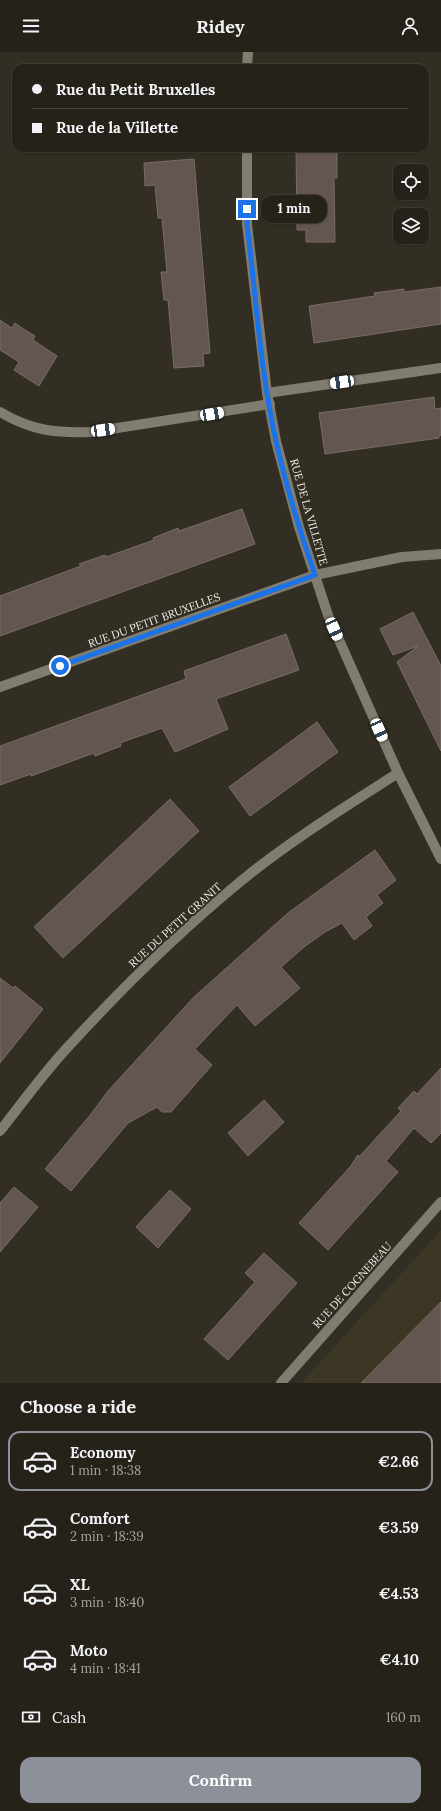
<!DOCTYPE html>
<meta charset="utf-8">
<style>
body{margin:0;font-family:Lora,serif;background:#322f27;color:#f1f3f6;height:100vh;display:flex;flex-direction:column;font-size:15px;white-space:nowrap}
*{box-sizing:border-box;margin:0}
p{font-size:13px;color:#a4a4a2}
.icon{flex:none;width:22px;height:22px;fill:none;stroke:currentColor;stroke-width:2;stroke-linecap:round;stroke-linejoin:round}
.map{position:relative;height:1331px;overflow:hidden}
.sheet{display:flex;flex-direction:column;background:#26221a;flex:1}
.sheet>*{flex:none}
.guide{position:absolute;left:12px;top:12px;width:417px;height:88px;border-radius:12px;box-shadow:0 1px 3px #0004,0 0 0 1px #423f39;display:grid;align-content:center;height:88px;padding:0 20px;background:#26221a}
.fabs{position:absolute;left:393px;top:112px;display:grid;gap:8px}
.fabs a{display:grid;place-items:center;width:36px;height:36px;border-radius:8px;background:#26221a;box-shadow:0 1px 3px #0004,0 0 0 1px #423f39;font-size:20px}
.end{position:absolute;width:18px;height:18px;margin:-9px;border:5px solid #1a73e8;background:#fff;box-shadow:0 0 0 2px #fff}
.from{border-radius:50%}
.bubble{position:absolute;height:28px;border-radius:12px;background:#26221a;box-shadow:0 1px 3px #0004,0 0 0 1px #423f39;font-size:13px;font-weight:800;line-height:28px;text-align:center}
.car{position:absolute;width:12px;height:24px;margin:-12px -6px;border-radius:5px;box-shadow:0 0 3px 1px #0007;background:linear-gradient(#fff 24%,#345 0 40%,#fff 0 76%,#345 0 86%,#fff 0)}
.guide b{display:flex;align-items:center;gap:14px;height:38px;font-size:15px}
.guide b+b{border-top:1px solid #423f39}
.guide i{width:10px;height:10px;background:#f1f3f6}
ul{padding:0;list-style:none}
li{display:flex;align-items:center;gap:12px;height:60px;margin:0 8px 6px;padding:0 12px;border:2px solid transparent;border-radius:12px}
li div{flex:1}
li b{display:block;font-size:15px}
li em{font-style:normal;font-weight:800}
li.current{border-color:#8c9099}
li>.icon{width:36px;height:36px;stroke-width:1.5}
h2{padding:0 20px;font-size:18px;line-height:48px}
.pay{display:flex;align-items:center;gap:10px;height:44px;padding:0 20px;font-size:15px}
.pay p{margin-inline-start:auto}
.cta{display:flex;gap:8px;margin-top:auto;padding:8px 20px}
.cta a{flex:1;height:46px;border-radius:12px;background:#8c9099;color:#fff;font-size:16px;font-weight:800;line-height:46px;text-align:center}
header{display:flex;justify-content:space-between;align-items:center;height:52px;padding:0 20px;background:#26221a;font-size:18px;font-weight:800}
.map>svg:first-child{display:block}
.built{fill:#3c3625}
.building{fill:#635650;stroke:#796c65}
.lines{fill:none;stroke-linecap:round;stroke-linejoin:round}
.minor{stroke:#807c6f;stroke-width:10}
.route{stroke:#1a73e8;stroke-width:5}
.labels{text-anchor:middle;stroke-width:4;stroke-linejoin:round;paint-order:stroke}
.street-label{font-size:11px;fill:#f2f0e9;stroke:#322e23}
</style>
<header><svg class="icon" aria-label="menu" viewBox="0 0 24 24"><path d="M4 6h16M4 12h16M4 18h16"/></svg>Ridey<svg class="icon" aria-label="person" viewBox="0 0 24 24"><circle cx="12" cy="8" r="4"/><path d="M4 21q1-7 8-7t8 7"/></svg></header>
<div class="map">
<svg width="441" height="1331" viewBox="0 0 441 1331">
<rect width="100%" height="100%" fill="#322e23"/>
<path class="built" d="M441,1178V1331H301Z"/>
<g class="building">
<path d="M296,96H334V99H337V126H334L335,190H306V178H297Z"/>
<path d="M194,107L210,301L203,302L204,314L174,316L168,248H164L161,220H167L162,166H158L155,133L145,134L144,111Z"/>
<path d="M441,235V272L314,291L309,254L375,244L374,241L404,237V240Z"/>
<path d="M0,268L12,276L15,271L25,278L35,284L33,288L57,304L39,334L14,318L19,310L0,298Z"/>
<path d="M434,345L435,357L441,356V383L439,384V386L325,402L319,361Z"/>
<path d="M242,457L255,492L0,584V544L81,514L79,512L105,503L106,505L154,488L153,486L178,476L179,479Z"/>
<path d="M413,560L441,614V699L397,610L418,594L393,603L380,577Z"/>
<path d="M286,582L299,618L216,647L228,677L175,700L162,676L120,691L121,694L95,704L94,701L31,724V722L0,733V694L186,627L184,619Z"/>
<path d="M317,670L338,700L250,764L229,735Z"/>
<path d="M170,747L199,779L63,906L34,875Z"/>
<path d="M375,798L396,828L377,843L383,851L366,865L372,874L354,888L342,871L325,880L304,895L281,915L300,936L255,974L237,953L195,997L212,1013L171,1060H162L157,1055L128,1071L71,1139L45,1117L91,1062L108,1039L194,945L288,861Z"/>
<path d="M0,926L13,936L15,934L43,957L0,1011Z"/>
<path d="M441,1016V1081L431,1091L414,1076L386,1109L398,1120L328,1198L299,1171L350,1115L358,1103L359,1105L401,1059L398,1056L414,1039L417,1042Z"/>
<path d="M264,1048L284,1070L248,1104L228,1081Z"/>
<path d="M14,1135L38,1155L0,1200V1151Z"/>
<path d="M170,1138L191,1157L158,1196L136,1175Z"/>
<path d="M264,1201L297,1231L228,1308L204,1287L255,1230L245,1221Z"/>
<path d="M441,1250V1331H361Z"/>
</g>
<g class="lines">
<g class="minor">
<path d="M247,16L248,0"/>
<path d="M247,96V172L267,341L276,389L299,475L328,563L398,721L441,807"/>
<path d="M267,341L441,316"/>
<path d="M0,360C32,379 55,381 92,380L270,352"/>
<path d="M0,635L315,523L402,505L441,502"/>
<path d="M0,1079C22,1051 43,1022 67,996C121,937 179,880 241,829C290,789 345,755 398,721"/>
<path d="M281,1331L441,1150"/>
</g>
</g>
<g class="lines">
<path class="route" d="M60,614L315,523C300,479 286,435 276,389C260,318 256,244 247,172V157"/>
</g>
<g class="labels">
<g class="street-label">
<text transform="translate(309 460) rotate(74)" y="4">RUE DE LA VILLETTE</text>
<text transform="translate(154 568) rotate(-20)" y="4">RUE DU PETIT BRUXELLES</text>
<text transform="translate(175 873) rotate(-42)" y="4">RUE DU PETIT GRANIT</text>
<text transform="translate(352 1233) rotate(-48)" y="4">RUE DE COGNEBEAU</text>
</g>
</g>
</svg>
<div class="fabs">
<a><svg class="icon" aria-label="locate" viewBox="0 0 24 24"><circle cx="12" cy="12" r="6"/><path d="M12 2v4M12 18v4M2 12h4M18 12h4"/></svg></a>
<a><svg class="icon" aria-label="layers" viewBox="0 0 24 24"><path d="M12 4l9 5-9 5-9-5zM3 14l9 5 9-5"/></svg></a>
</div>
<i class="end from" style="left:60px;top:614px"></i>
<i class="end" style="left:247px;top:157px"></i>
<div class="bubble" style="left:261px;top:143px;width:66px">1 min</div>
<i class="car" style="left:342px;top:330px;rotate:262deg"></i>
<i class="car" style="left:212px;top:362px;rotate:80deg"></i>
<i class="car" style="left:103px;top:378px;rotate:82deg"></i>
<i class="car" style="left:334px;top:577px;rotate:156deg"></i>
<i class="car" style="left:379px;top:678px;rotate:156deg"></i>
<div class="guide">
<b><i class="from"></i>Rue du Petit Bruxelles</b>
<b><i></i>Rue de la Villette</b>
</div>
</div>
<section class="sheet">
<h2>Choose a ride</h2>
<ul>
<li class="current"><svg class="icon" aria-label="car" viewBox="0 0 24 24"><path d="M5 17H2v-5l4-1 3-4h7l3 4 3 1v5h-3M9 17h6M6 11h13"/><circle cx="7" cy="17" r="2"/><circle cx="17" cy="17" r="2"/></svg><div><b>Economy</b><p>1 min · 18:38</p></div><em>€2.66</em></li>
<li><svg class="icon" aria-label="car" viewBox="0 0 24 24"><path d="M5 17H2v-5l4-1 3-4h7l3 4 3 1v5h-3M9 17h6M6 11h13"/><circle cx="7" cy="17" r="2"/><circle cx="17" cy="17" r="2"/></svg><div><b>Comfort</b><p>2 min · 18:39</p></div><em>€3.59</em></li>
<li><svg class="icon" aria-label="car" viewBox="0 0 24 24"><path d="M5 17H2v-5l4-1 3-4h7l3 4 3 1v5h-3M9 17h6M6 11h13"/><circle cx="7" cy="17" r="2"/><circle cx="17" cy="17" r="2"/></svg><div><b>XL</b><p>3 min · 18:40</p></div><em>€4.53</em></li>
<li><svg class="icon" aria-label="car" viewBox="0 0 24 24"><path d="M5 17H2v-5l4-1 3-4h7l3 4 3 1v5h-3M9 17h6M6 11h13"/><circle cx="7" cy="17" r="2"/><circle cx="17" cy="17" r="2"/></svg><div><b>Moto</b><p>4 min · 18:41</p></div><em>€4.10</em></li>
</ul>
<div class="pay"><svg class="icon" aria-label="cash" viewBox="0 0 24 24"><path d="M3 7h18v10H3z"/><circle cx="12" cy="12" r="2"/></svg>Cash<p>160 m</p></div>
<div class="cta"><a>Confirm</a></div>
</section>
